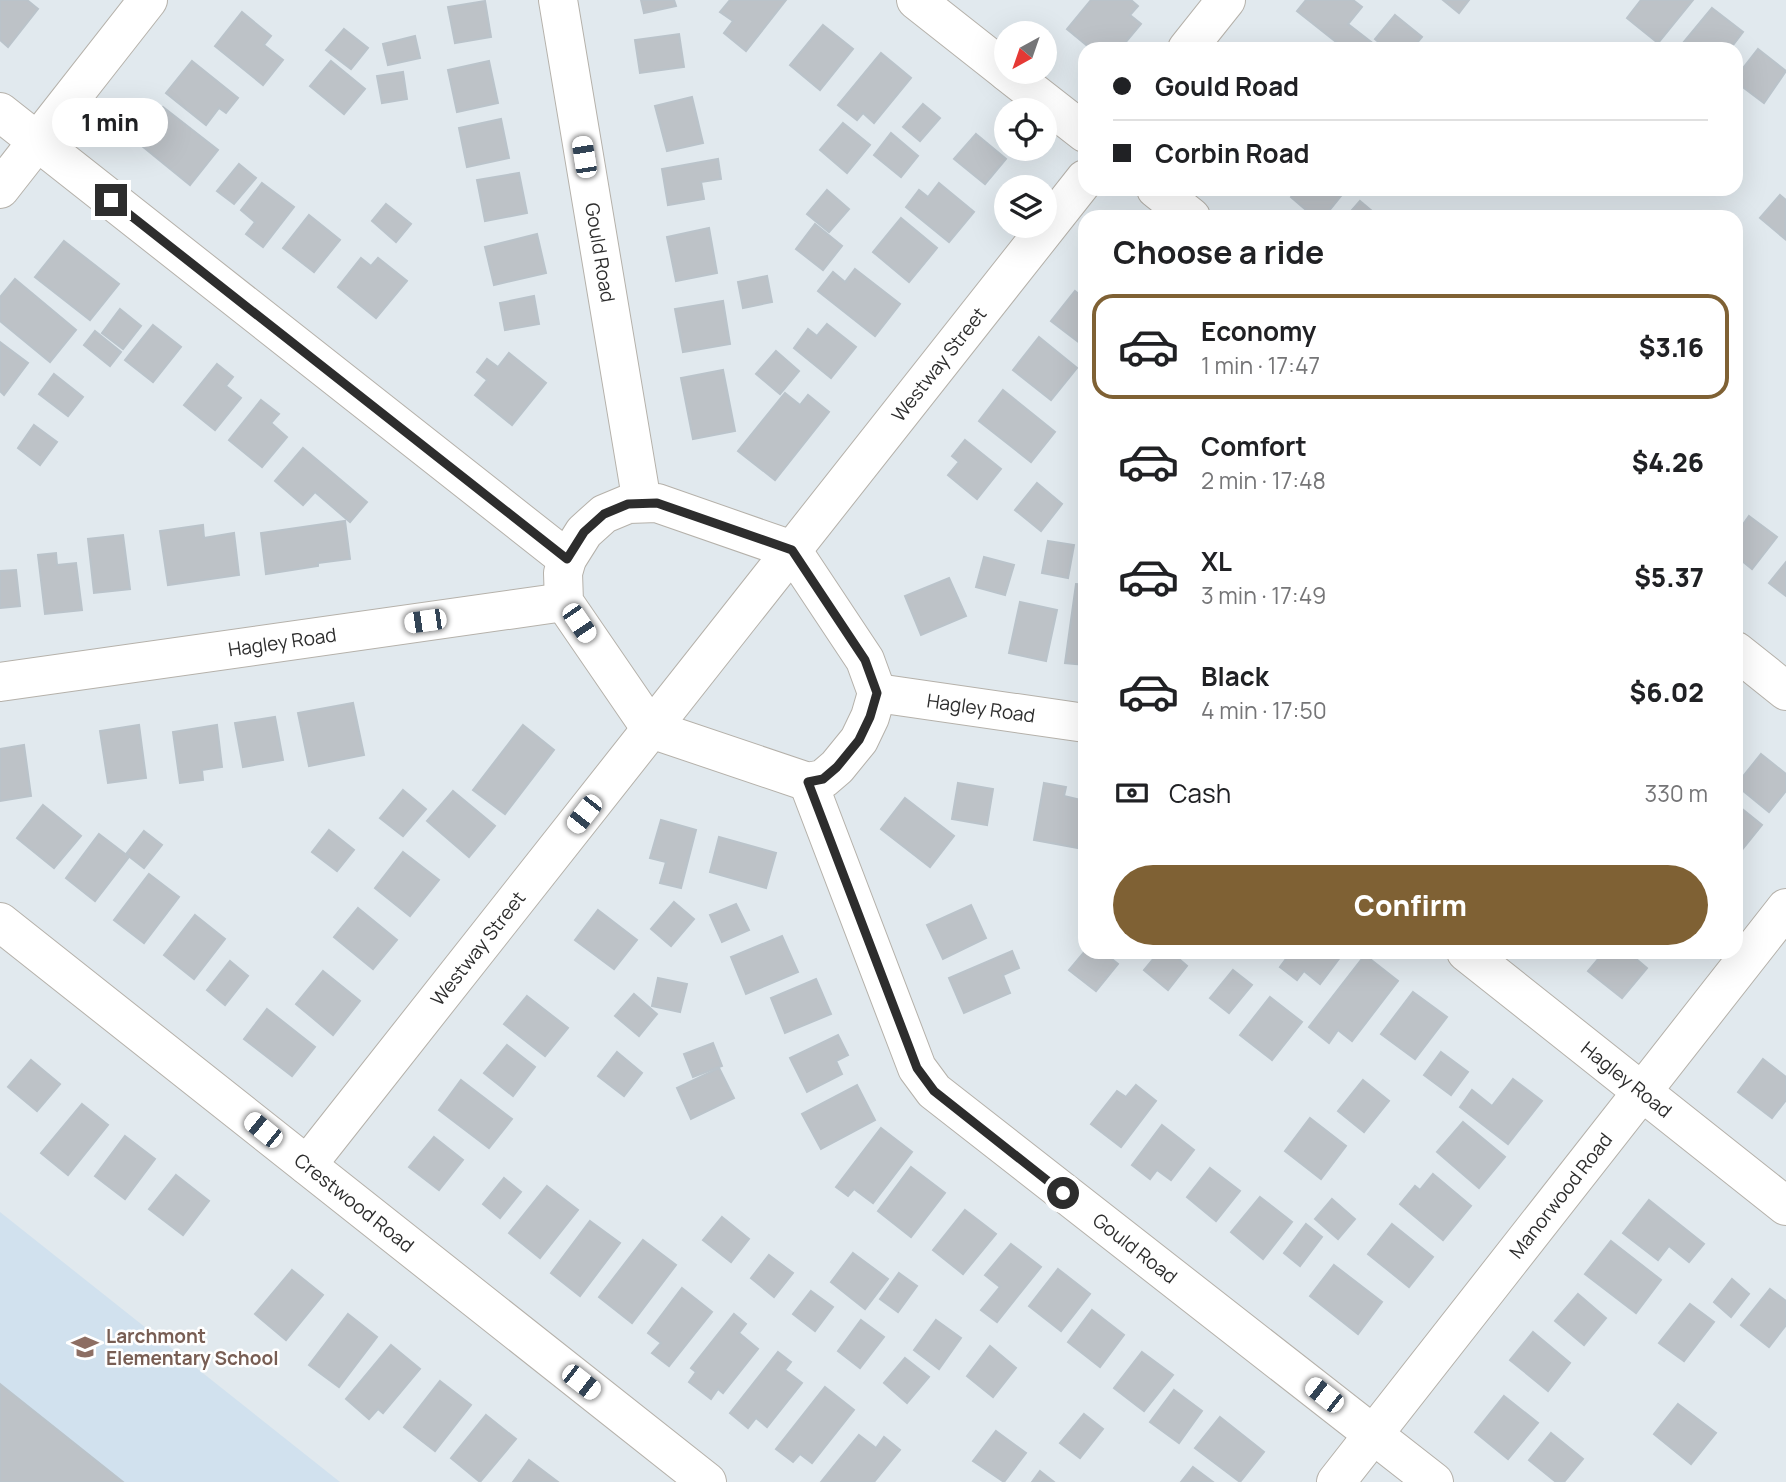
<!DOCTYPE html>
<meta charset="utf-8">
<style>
body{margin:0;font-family:Manrope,sans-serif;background:#f6f6f6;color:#202124;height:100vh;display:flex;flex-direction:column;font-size:26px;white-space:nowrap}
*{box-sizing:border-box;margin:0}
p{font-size:23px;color:#757577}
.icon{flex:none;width:38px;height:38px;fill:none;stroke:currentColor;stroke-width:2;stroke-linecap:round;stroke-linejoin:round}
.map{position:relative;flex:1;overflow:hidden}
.side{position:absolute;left:1078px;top:210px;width:665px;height:749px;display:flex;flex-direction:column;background:#fff;border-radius:21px;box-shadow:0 7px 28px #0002}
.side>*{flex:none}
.banner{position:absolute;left:1078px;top:42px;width:665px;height:154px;border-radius:21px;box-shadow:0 7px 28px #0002;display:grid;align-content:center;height:154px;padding:0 35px;background:#fff}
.needle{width:46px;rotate:220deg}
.fabs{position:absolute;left:994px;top:21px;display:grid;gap:14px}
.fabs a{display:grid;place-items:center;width:63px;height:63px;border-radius:50%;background:#fff;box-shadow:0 7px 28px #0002;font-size:35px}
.end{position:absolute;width:32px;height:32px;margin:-16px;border:9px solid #2d2d2d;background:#fff;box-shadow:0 0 0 4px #fff}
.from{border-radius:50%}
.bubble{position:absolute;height:49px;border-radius:24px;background:#fff;box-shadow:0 7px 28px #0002;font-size:23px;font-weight:800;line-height:49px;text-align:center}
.car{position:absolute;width:21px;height:42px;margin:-21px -10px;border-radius:9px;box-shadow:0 0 5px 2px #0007;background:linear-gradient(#fff 24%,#345 0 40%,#fff 0 76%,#345 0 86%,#fff 0)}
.banner b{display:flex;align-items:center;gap:24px;height:66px;font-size:26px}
.banner b+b{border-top:2px solid #e0e0e0}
.banner i{width:18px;height:18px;background:#202124}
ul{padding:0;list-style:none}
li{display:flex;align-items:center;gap:21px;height:105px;margin:0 14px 10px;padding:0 21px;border:4px solid transparent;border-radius:21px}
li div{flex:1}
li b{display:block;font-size:26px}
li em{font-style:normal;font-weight:800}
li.selected{border-color:#7f6134}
li>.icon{width:63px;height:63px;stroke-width:1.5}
h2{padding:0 35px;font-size:32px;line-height:84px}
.pay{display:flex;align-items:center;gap:18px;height:77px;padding:0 35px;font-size:26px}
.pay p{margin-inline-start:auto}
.cta{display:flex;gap:14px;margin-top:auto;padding:14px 35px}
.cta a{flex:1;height:80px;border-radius:42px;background:#7f6134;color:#fff;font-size:28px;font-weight:800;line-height:80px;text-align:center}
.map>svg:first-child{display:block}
.education{fill:#d1e1ee}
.building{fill:#bdc2c7;stroke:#bac3ca;stroke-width:2}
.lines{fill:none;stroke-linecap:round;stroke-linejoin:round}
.minor-casing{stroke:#b5b1aa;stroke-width:40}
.minor{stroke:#fff;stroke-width:38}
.route{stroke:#2d2d2d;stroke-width:9}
.labels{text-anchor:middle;stroke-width:5;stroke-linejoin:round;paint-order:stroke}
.street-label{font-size:19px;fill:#2d2d2d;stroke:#fff}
.education-label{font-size:19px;font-weight:bold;fill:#785e54;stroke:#fff;text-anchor:start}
</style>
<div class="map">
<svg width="1786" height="1482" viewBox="0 0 1786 1482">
<rect width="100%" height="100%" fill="#e1e9ee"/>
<path class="education" d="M0,1212L340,1482H0Z"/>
<g class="building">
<path d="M0,0H27L38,9L8,47L0,40Z"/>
<path d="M641,0H674L676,6L644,13Z"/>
<path d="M730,0H786L746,51L724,33L733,21L720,12Z"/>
<path d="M1091,0H1131L1138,6L1130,15L1141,24L1120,49H1102L1096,44L1091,49L1067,29Z"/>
<path d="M1306,0H1353L1362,7L1348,24L1375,45L1372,49H1345L1297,11Z"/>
<path d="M1443,0H1469L1459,13Z"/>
<path d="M1641,0H1693L1658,43L1627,18Z"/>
<path d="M485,1L491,37L455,43L448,7Z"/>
<path d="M1712,8L1743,32L1730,49H1678Z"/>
<path d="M242,12L271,36L264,45L283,60L263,85L215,46Z"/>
<path d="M1395,15L1422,37L1412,49H1387L1375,39Z"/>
<path d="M823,25L853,49L820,90L790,65Z"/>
<path d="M344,29L368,48L351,69L326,50Z"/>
<path d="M679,34L684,67L640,73L635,40Z"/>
<path d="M415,36L420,58L388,65L383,44Z"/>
<path d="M1758,49L1786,71L1764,103L1736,82V77Z"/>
<path d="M881,53L911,78L874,123L863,113L857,120L838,105Z"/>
<path d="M192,61L238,98L226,113L219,108L206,125L166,93Z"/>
<path d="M331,61L365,89L344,114L310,86Z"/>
<path d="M489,61L498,103L457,112L448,70Z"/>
<path d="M403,72L407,99L382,103L377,76Z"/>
<path d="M692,97L703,143L667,151L655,106Z"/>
<path d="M923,104L940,118L920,141L903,127Z"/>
<path d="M163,107L218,150L190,185L136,141Z"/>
<path d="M501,119L509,158L467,167L459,128Z"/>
<path d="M843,123L870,145L847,173L820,150Z"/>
<path d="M891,133L918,156L901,177L874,155Z"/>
<path d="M976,134L1006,159L985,184L954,159Z"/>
<path d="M718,159L721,179L701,182L704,199L668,205L662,169Z"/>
<path d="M239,164L256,178L234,204L217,191Z"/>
<path d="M519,173L527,213L485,221L477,180Z"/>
<path d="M262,183L294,207L263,247L246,234L255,222L241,210Z"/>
<path d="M939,183L974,212L949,242L906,207L919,190L928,197Z"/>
<path d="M1297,189H1342L1345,191L1324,217H1301L1306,210L1291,197Z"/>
<path d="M827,190L849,209L829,232L807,214Z"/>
<path d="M1780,195L1786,200L1785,239L1760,218Z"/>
<path d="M1360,201L1379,217H1346Z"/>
<path d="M386,204L411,224L396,242L372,221Z"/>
<path d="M309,215L340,240L314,272L283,248Z"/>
<path d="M901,218L937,248L909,282L873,252Z"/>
<path d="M815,224L842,246L823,270L796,249Z"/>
<path d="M709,228L717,273L676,281L667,237Z"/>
<path d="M537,234L546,273L494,285L485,247Z"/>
<path d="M64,241L119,284L90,320L35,277Z"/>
<path d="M361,258L371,266L378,258L407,281L376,318L338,287Z"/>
<path d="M855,269L900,304L875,336L818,291L833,272L845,282Z"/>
<path d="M767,276L772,302L743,308L738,282Z"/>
<path d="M15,279L76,330L50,362L0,321V297Z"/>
<path d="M1075,291L1085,299V347L1051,321Z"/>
<path d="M534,296L539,324L505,330L500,303Z"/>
<path d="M723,301L730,344L683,352L675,309Z"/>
<path d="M120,309L141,326L123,349L102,333Z"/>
<path d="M827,324L856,347L831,378L794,348L808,329L817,336Z"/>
<path d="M153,325L181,347L153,382L125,360Z"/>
<path d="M95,331L121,352L110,366L84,345Z"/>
<path d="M1039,337L1077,368L1051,400L1013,370Z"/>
<path d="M0,342L28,363L4,395L0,391Z"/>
<path d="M776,351L799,371L780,394L756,374Z"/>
<path d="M509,353L546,383L512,425L475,395L487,380L477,372L487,359L498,367Z"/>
<path d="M217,364L233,377L226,386L241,398L215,430L184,405Z"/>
<path d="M723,370L735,431L693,439L681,378Z"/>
<path d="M54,374L83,397L68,416L39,394Z"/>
<path d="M1003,390L1055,432L1031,462L979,421Z"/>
<path d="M785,393L800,405L808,395L829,412L775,480L738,451Z"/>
<path d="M261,400L279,414L271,423L287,437L262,467L229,440Z"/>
<path d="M34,425L57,442L40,465L18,448Z"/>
<path d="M965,440L1001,469L977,499L948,475L959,462L952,456Z"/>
<path d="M303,448L367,502L350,522L315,492L303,505L275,481Z"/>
<path d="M1037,483L1062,504L1041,531L1015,510Z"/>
<path d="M1749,516L1777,537L1752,569L1736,556V534Z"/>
<path d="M345,521L350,559L318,563V566L266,574L261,533Z"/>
<path d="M203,525L204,538L234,533L239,575L168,585L160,531Z"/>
<path d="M123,535L130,589L94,593L88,539Z"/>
<path d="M1048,541L1074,545L1068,578L1042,573Z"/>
<path d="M56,553L57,565L76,563L82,610L45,614L38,555Z"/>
<path d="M984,557L1014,565L1005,595L976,587Z"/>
<path d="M1786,562V596L1769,583Z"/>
<path d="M16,570L20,606L0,608V571Z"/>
<path d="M949,578L966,616L921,635L905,596Z"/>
<path d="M1076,584L1085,585V665L1065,663Z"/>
<path d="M1020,602L1057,610L1046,661L1009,653Z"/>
<path d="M353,703L364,755L309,766L298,713Z"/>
<path d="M275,717L283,760L243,767L235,723Z"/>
<path d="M139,725L146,778L108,783L100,731Z"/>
<path d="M217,725L222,767L202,770L203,780L180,783L173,732Z"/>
<path d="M523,725L554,750L505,814L473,790Z"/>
<path d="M24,745L31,796L0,801V749Z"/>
<path d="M1761,754L1786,774V791L1769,812L1736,785Z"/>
<path d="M958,783L993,789L987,825L952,819Z"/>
<path d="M1044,783L1066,787L1064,796L1085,801L1078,848L1034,840Z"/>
<path d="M403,790L426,809L403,836L380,818Z"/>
<path d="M453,791L495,826L469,857L427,821Z"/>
<path d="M905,798L954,836L930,867L881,829Z"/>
<path d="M1736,804L1762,825L1737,856L1736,855Z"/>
<path d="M43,805L81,836L54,868L17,838Z"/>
<path d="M661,820L696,830L681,888L660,883L666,862L650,858Z"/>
<path d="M329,830L354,850L337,871L312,852Z"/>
<path d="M144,831L162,845L144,868L126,854Z"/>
<path d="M99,834L129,857L95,901L66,878Z"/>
<path d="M719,837L776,853L766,888L710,872Z"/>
<path d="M403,852L439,880L410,916L375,888Z"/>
<path d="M149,874L179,897L144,943L114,920Z"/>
<path d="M674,902L694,919L671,946L651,929Z"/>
<path d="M736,904L749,930L722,942L710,915Z"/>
<path d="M971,905L986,938L943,959L927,925Z"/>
<path d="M358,908L397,940L373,969L334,937Z"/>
<path d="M598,910L637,940L614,969L575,940Z"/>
<path d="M195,915L225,939L194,979L164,955Z"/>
<path d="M782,936L798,972L746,994L731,957Z"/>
<path d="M1012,951L1019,968L1003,975L1010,993L964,1013L949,978Z"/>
<path d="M1085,951L1103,952L1118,964L1096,991L1069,970Z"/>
<path d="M1159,952H1171L1187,966L1168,990L1144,970Z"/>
<path d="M1291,952H1344L1320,984L1304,971L1297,980L1280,967Z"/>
<path d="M1604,952H1628L1647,968L1622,998L1588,971Z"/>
<path d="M1365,955L1398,981L1352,1041L1338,1030L1329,1043L1309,1027Z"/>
<path d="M230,961L248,976L225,1005L207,990Z"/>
<path d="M1233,970L1252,985L1229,1013L1210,998Z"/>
<path d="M323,971L360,1001L333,1035L296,1004Z"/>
<path d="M658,978L687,984L680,1012L652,1006Z"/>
<path d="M816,979L831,1014L785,1033L771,998Z"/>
<path d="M1413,992L1447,1017L1415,1059L1381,1034Z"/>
<path d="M634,994L657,1014L639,1036L615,1016Z"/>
<path d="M527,996L568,1028L545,1056L504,1024Z"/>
<path d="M1270,997L1302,1022L1272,1060L1240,1035Z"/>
<path d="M267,1009L315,1047L292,1076L244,1039Z"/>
<path d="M838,1035L848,1055L836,1061L842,1074L807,1092L790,1058Z"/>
<path d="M713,1043L722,1066L693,1077L684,1054Z"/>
<path d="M507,1045L535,1067L513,1096L484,1073Z"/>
<path d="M617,1052L642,1073L624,1096L598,1076Z"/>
<path d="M1441,1052L1468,1072L1451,1095L1424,1075Z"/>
<path d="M1763,1059L1786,1077V1100L1772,1118L1738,1092Z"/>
<path d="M31,1060L60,1084L37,1111L8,1087Z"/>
<path d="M719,1068L734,1098L691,1119L677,1088Z"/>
<path d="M1513,1079L1542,1101L1508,1144L1460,1107L1472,1090L1492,1106Z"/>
<path d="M461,1080L512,1119L489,1148L439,1110Z"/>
<path d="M1363,1080L1389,1101L1364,1132L1338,1111Z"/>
<path d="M857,1085L875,1120L821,1149L802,1114Z"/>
<path d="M1136,1085L1156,1101L1121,1147L1091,1124L1117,1091L1126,1097Z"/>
<path d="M82,1104L108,1125L68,1175L41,1153Z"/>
<path d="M1310,1118L1346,1146L1321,1179L1285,1151Z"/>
<path d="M1463,1122L1505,1157L1479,1188L1437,1152Z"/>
<path d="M1162,1125L1194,1150L1171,1180L1157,1170L1150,1179L1132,1165Z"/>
<path d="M881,1128L912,1152L873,1203L854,1189L848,1196L836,1187Z"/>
<path d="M125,1136L155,1159L125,1199L95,1176Z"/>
<path d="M434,1137L463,1160L439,1190L409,1167Z"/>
<path d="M911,1167L945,1193L911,1237L878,1211Z"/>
<path d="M1210,1168L1240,1191L1216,1221L1187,1197Z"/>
<path d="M1433,1174L1471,1206L1443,1240L1400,1204L1415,1186L1420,1190Z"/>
<path d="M176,1175L209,1201L183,1235L149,1209Z"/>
<path d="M504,1178L521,1192L500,1218L483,1204Z"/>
<path d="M547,1186L578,1210L540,1258L509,1233Z"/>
<path d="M1260,1197L1292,1222L1263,1259L1231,1232Z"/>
<path d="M1332,1199L1355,1219L1338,1239L1315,1219Z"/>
<path d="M1649,1200L1704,1244L1689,1262L1669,1246L1658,1260L1623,1233Z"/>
<path d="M965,1210L996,1234L963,1274L933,1250Z"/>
<path d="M722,1217L749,1239L731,1262L703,1240Z"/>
<path d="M590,1221L620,1243L580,1296L551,1273Z"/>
<path d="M1306,1224L1322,1237L1300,1266L1284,1253Z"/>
<path d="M1392,1224L1433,1257L1409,1287L1368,1254Z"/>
<path d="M643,1240L676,1265L632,1323L599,1297Z"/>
<path d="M1611,1241L1661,1280L1636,1313L1585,1274Z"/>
<path d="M1011,1244L1041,1267L997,1322L981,1310L1000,1287L985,1275Z"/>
<path d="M853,1253L888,1279L865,1309L831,1282Z"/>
<path d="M769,1255L793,1273L774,1297L751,1278Z"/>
<path d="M1334,1265L1382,1302L1358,1334L1310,1296Z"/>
<path d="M1058,1269L1090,1294L1061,1331L1029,1306Z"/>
<path d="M292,1270L323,1295L286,1340L255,1314Z"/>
<path d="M899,1273L917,1286L898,1312L880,1299Z"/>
<path d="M1732,1279L1749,1294L1731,1317L1714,1302Z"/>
<path d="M682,1288L712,1312L669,1366L652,1353L661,1343L648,1333Z"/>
<path d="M1770,1289L1786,1301V1325L1769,1347L1741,1325Z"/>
<path d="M811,1291L833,1307L815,1331L793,1314Z"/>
<path d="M1578,1294L1606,1318L1584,1345L1555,1321Z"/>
<path d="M1690,1304L1714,1322L1684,1361L1659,1343Z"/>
<path d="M1092,1310L1124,1335L1100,1367L1068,1342Z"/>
<path d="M348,1314L377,1337L339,1387L309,1365Z"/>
<path d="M734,1314L746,1324L739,1333L758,1349L723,1393L718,1389L711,1399L689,1382L696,1372L691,1368Z"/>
<path d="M861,1320L884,1337L860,1368L838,1351Z"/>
<path d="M936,1320L961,1338L939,1369L914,1350Z"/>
<path d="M1533,1332L1570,1363L1548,1391L1510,1360Z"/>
<path d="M391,1345L420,1369L383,1413L378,1409L369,1419L346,1399Z"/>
<path d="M990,1346L1016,1368L993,1397L967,1376Z"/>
<path d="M778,1352L791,1362L785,1370L802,1383L767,1427L756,1418L748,1428L730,1413Z"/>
<path d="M1142,1352L1173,1375L1144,1411L1114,1388Z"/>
<path d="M905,1358L929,1377L907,1403L884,1383Z"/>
<path d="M440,1381L471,1405L435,1451L404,1427Z"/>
<path d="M0,1384L123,1482H0Z"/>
<path d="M825,1387L854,1410L812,1463L800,1454L793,1462L776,1449Z"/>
<path d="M1174,1390L1202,1411L1179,1443L1150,1422Z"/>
<path d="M1504,1396L1538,1423L1508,1459L1475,1432Z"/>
<path d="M1678,1404L1716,1433L1691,1464L1654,1434Z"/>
<path d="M1084,1414L1103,1429L1080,1458L1060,1443Z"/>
<path d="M486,1415L516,1439L480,1482L451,1458Z"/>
<path d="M1220,1417L1264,1452L1240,1482L1195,1448Z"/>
<path d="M996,1431L1026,1453L1004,1482L973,1461Z"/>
<path d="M1551,1433L1583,1459L1564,1482H1556L1529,1460Z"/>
<path d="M859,1435L876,1448L884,1437L900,1450L874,1482H821Z"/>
<path d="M529,1460L558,1482H513Z"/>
<path d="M1193,1467L1213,1482H1181Z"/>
<path d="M1040,1471L1054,1482H1032Z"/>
</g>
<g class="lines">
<defs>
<g id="minor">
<path id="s1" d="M558,0L642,503"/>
<path d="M916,0L1006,71"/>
<path d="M1187,49L1226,0"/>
<path d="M1007,72L1085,133"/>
<path d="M0,112L567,559"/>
<path d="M0,189L148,0"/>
<path d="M1156,189L1191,217"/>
<path d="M657,503L792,550L865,660L877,693L870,717L859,740L837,767L823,779L808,782L651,729L564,602L563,573L567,559L584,532L604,514L628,504Z"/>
<path d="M1736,651L1786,691"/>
<path id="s2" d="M0,682L564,602"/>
<path id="s3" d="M877,693L1085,723"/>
<path id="s4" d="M808,782L917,1068L934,1091L1434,1482"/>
<path id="s5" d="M0,922L707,1482"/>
<path id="s6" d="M1466,952L1786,1206"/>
<path id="s7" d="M307,1165L1085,179"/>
<path id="s8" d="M1336,1482L1786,908"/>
</g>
</defs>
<use href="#minor" class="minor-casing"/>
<use href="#minor" class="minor"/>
</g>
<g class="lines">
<path class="route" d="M111,200L567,559L584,532L604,514L628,504L657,503L792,550L865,660L877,693L870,717L859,740L837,767L823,779L808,782L917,1068L934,1091L1063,1193"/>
</g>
<defs>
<symbol id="school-bare" viewBox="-9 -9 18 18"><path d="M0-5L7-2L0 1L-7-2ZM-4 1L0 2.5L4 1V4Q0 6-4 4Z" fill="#8d6e63" stroke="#fff" stroke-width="2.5" paint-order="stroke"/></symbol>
</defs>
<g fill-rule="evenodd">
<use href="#school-bare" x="66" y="1328" width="38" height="38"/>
</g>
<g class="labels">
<g class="street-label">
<text dy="7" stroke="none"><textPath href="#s1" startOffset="256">Gould Road</textPath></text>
<text dy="7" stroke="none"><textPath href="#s7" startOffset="1020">Westway Street</textPath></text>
<text dy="7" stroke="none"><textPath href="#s2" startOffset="285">Hagley Road</textPath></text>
<text dy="7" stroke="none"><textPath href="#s3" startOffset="105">Hagley Road</textPath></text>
<text dy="7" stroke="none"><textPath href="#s7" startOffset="276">Westway Street</textPath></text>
<text dy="7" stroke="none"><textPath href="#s6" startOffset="205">Hagley Road</textPath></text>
<text dy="7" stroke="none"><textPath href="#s8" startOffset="364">Manorwood Road</textPath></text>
<text dy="7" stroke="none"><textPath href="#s5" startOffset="452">Crestwood Road</textPath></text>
<text dy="7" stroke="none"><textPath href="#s4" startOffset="590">Gould Road</textPath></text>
</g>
<g class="education-label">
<text x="106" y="1343">Larchmont<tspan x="106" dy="22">Elementary School</tspan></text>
</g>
</g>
</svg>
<div class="fabs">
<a><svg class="needle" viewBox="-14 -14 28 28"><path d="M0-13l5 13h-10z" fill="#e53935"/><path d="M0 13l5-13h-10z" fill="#757577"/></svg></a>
<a><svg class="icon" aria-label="locate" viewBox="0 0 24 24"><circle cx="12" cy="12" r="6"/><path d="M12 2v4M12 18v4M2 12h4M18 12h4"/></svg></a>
<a><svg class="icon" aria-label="layers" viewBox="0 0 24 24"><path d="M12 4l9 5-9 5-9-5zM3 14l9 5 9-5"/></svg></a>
</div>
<i class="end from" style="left:1063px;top:1193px"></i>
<i class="end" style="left:111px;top:200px"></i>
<div class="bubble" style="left:52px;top:98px;width:116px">1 min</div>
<i class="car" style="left:584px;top:157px;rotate:351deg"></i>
<i class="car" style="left:425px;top:621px;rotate:262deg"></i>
<i class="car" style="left:579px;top:623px;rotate:146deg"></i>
<i class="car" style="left:584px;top:814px;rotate:218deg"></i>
<i class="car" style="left:263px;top:1130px;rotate:309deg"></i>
<i class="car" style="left:581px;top:1382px;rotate:128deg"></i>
<i class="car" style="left:1324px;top:1395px;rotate:308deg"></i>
<div class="banner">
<b><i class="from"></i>Gould Road</b>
<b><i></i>Corbin Road</b>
</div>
<section class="side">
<h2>Choose a ride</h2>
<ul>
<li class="selected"><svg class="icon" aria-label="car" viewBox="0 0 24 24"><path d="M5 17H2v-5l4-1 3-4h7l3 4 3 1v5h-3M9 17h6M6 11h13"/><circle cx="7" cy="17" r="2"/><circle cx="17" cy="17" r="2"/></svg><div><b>Economy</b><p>1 min · 17:47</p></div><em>$3.16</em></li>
<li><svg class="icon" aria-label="car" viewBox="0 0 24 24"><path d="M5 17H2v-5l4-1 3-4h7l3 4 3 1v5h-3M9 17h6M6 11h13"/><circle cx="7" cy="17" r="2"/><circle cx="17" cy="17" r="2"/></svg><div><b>Comfort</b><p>2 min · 17:48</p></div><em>$4.26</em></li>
<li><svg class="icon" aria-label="car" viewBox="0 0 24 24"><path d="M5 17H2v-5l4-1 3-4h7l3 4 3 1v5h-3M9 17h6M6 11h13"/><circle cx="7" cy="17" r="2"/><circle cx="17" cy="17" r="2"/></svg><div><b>XL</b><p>3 min · 17:49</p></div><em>$5.37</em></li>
<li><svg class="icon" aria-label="car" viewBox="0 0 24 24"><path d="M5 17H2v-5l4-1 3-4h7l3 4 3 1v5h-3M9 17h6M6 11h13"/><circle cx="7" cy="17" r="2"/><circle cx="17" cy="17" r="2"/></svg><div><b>Black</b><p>4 min · 17:50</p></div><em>$6.02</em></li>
</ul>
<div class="pay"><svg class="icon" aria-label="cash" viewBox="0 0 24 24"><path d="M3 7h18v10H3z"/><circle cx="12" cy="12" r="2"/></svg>Cash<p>330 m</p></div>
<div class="cta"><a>Confirm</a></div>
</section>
</div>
